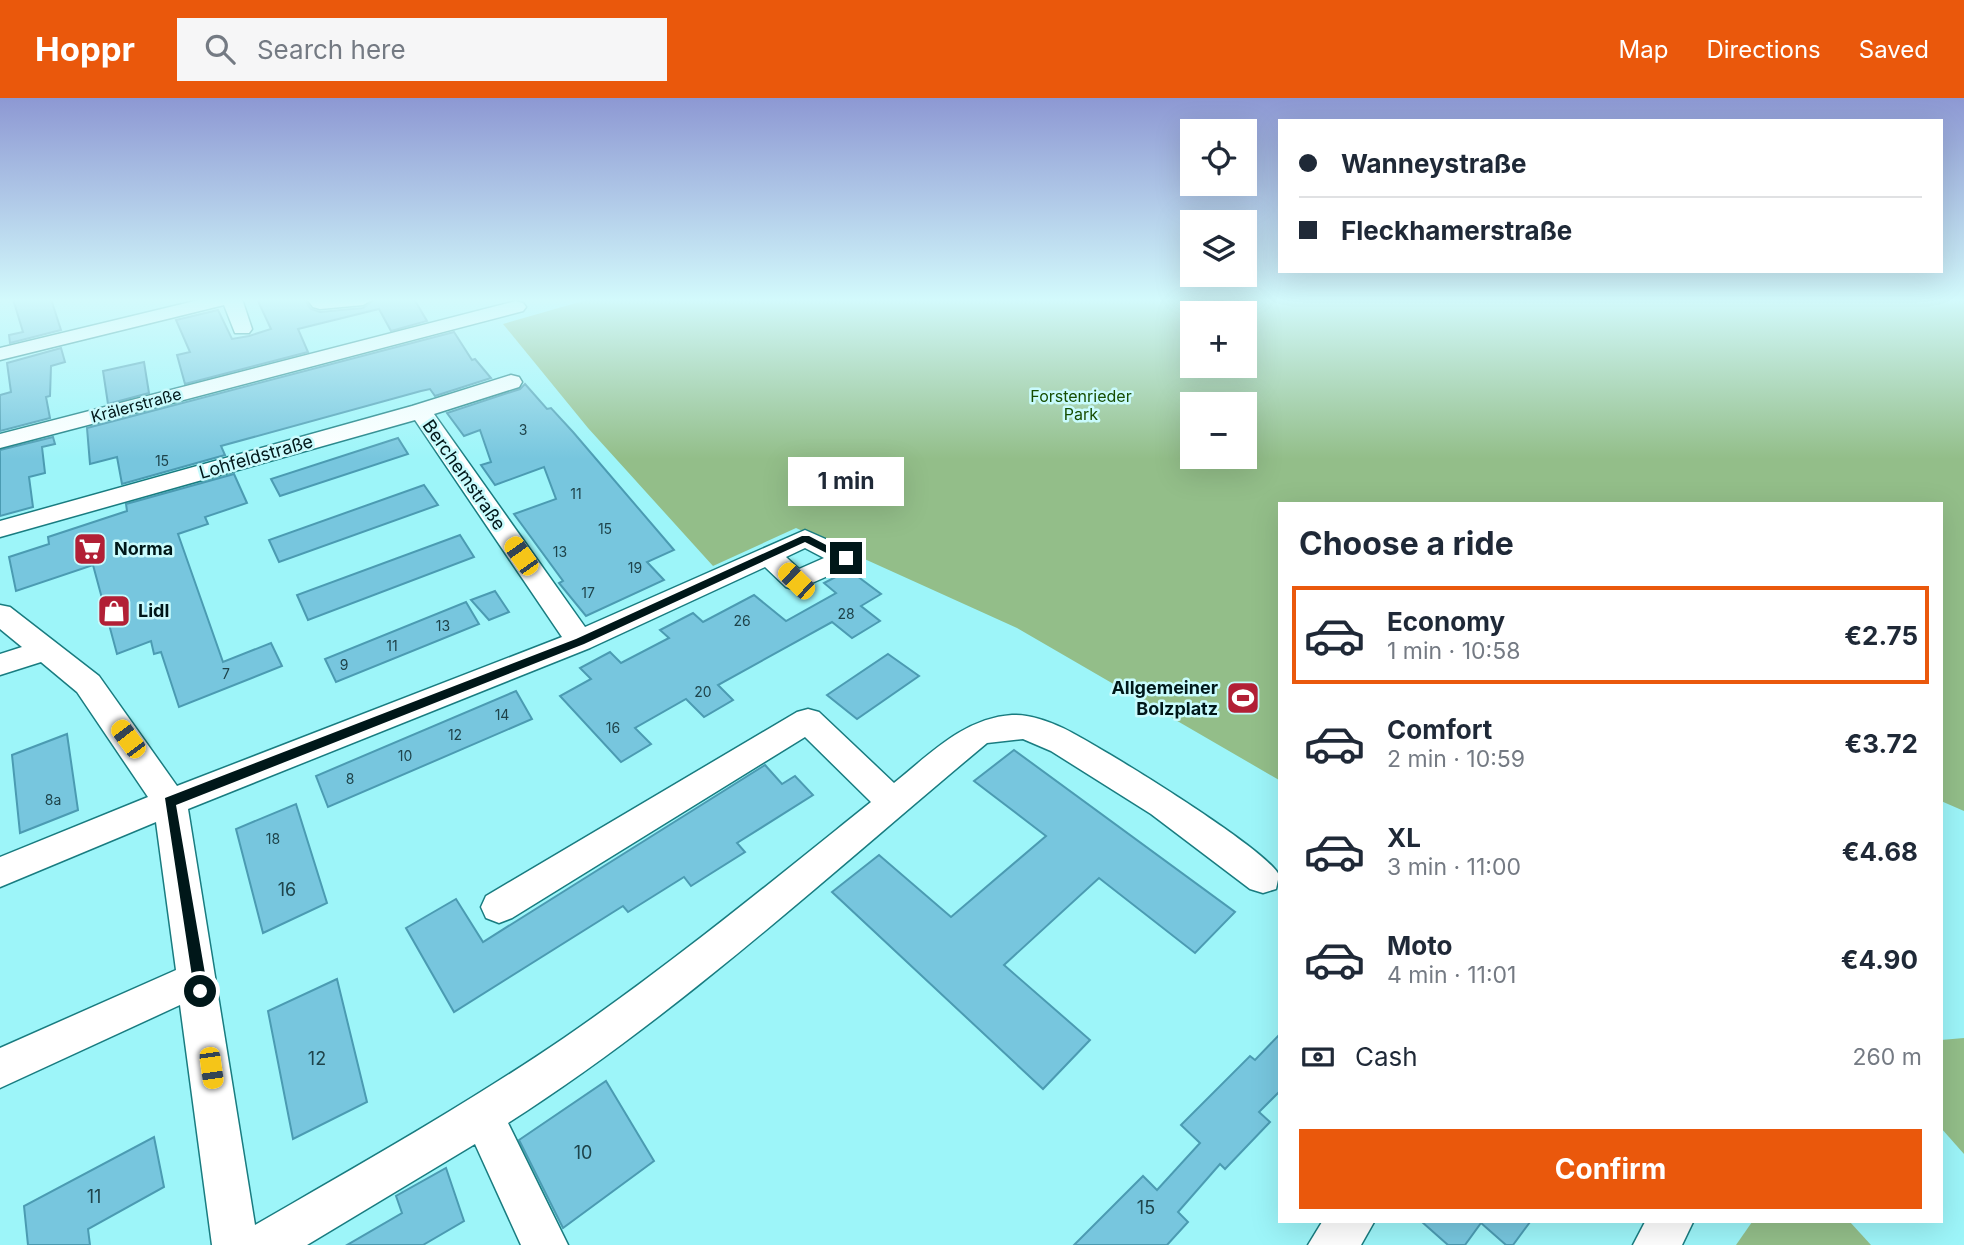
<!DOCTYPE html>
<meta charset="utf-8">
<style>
body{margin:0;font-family:Inter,sans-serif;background:#f6f6f7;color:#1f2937;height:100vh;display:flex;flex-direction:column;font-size:26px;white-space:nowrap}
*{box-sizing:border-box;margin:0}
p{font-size:23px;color:#747a83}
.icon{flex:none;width:38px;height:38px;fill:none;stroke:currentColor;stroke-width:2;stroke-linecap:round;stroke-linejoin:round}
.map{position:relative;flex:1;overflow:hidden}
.panel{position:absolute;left:1278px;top:404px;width:665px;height:721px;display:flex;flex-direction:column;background:#fff;border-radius:0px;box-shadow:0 7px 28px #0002}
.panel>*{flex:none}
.top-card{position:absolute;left:1278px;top:21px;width:665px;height:154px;border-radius:0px;box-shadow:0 7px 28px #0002;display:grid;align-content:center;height:154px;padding:0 21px;background:#fff}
.controls{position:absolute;left:1180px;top:21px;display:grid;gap:14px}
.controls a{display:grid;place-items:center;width:77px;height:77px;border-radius:0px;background:#fff;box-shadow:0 7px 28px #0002;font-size:35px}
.end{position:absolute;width:32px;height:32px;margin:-16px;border:9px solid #001719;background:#fff;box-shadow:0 0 0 4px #fff}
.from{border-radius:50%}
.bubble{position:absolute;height:49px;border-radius:0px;background:#fff;box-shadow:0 7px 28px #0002;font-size:23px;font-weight:700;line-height:49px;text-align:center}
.car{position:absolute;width:21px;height:42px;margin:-21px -10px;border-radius:9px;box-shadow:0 0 5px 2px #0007;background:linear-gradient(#f5c518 24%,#345 0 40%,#f5c518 0 76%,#345 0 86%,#f5c518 0)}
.top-card b{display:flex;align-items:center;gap:24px;height:66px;font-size:26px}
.top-card b+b{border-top:2px solid #e0e1e3}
.top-card i{width:18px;height:18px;background:#1f2937}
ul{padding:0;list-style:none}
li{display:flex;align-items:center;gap:21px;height:98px;margin:0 14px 10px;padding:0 7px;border:4px solid transparent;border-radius:0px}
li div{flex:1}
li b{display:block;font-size:26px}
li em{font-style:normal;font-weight:700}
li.active{border-color:#ea580c}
li>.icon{width:63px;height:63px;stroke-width:1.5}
h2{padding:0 21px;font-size:32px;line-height:84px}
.pay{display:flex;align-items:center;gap:18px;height:77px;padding:0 21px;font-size:26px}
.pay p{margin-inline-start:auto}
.cta{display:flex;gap:14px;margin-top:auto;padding:14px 21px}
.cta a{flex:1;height:80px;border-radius:0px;background:#ea580c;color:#fff;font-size:28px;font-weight:700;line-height:80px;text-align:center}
header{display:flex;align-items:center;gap:42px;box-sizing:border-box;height:98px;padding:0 35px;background:#ea580c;color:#fff}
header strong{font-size:33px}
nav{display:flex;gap:38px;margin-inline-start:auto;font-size:24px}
.search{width:490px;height:63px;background:#f6f6f7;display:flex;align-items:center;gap:18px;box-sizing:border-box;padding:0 24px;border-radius:0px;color:#747a83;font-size:26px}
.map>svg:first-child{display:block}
.green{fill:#93be89;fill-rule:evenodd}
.building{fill:#77c6de;stroke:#4b9bb2;stroke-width:2}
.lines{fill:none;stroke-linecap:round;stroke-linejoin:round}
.minor-casing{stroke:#197c80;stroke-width:3}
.minor{fill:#fff;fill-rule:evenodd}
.route{fill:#001719}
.labels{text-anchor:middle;stroke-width:5;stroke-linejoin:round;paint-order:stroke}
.number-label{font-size:14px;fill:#1e434a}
.far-park-label{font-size:16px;fill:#164d01;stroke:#c9fbfd}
.far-street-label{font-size:16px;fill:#001719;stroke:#c9fbfd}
.street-label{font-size:18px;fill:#001719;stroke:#c9fbfd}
.poi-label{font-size:18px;font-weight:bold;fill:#001719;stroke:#c9fbfd;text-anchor:start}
.near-number-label{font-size:18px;fill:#1e434a}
</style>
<header>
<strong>Hoppr</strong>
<div class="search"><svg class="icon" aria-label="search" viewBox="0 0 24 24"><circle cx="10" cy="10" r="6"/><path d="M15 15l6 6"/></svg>Search here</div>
<nav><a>Map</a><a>Directions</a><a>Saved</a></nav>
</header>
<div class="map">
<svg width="1964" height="1147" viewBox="0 0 1964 1147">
<rect width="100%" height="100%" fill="#9df5f9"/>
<g class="green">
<path d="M590,201H1964V713L1941,703V406H1279V682L1017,530L796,430L713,468L588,330L503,226ZM1192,215H1244V268H1192ZM1192,306H1244V359H1192Z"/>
<path d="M1964,940V1056L1941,1030V942Z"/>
<path d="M1752,1124H1850L1871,1147H1736Z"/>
</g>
<g class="building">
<path d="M13,201H51L61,232L10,245L9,237L23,234Z"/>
<path d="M257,201H304L311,211L320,214L363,210L375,201H414L427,223L391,233L379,211L298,231L308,254L185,286L177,257L190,254L176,222L218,212L232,241L249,238L271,231Z"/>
<path d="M454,234L472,262L475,261L491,280L435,298L430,291L421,293L221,348L225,357L122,386L117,359L90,366L87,330Z"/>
<path d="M61,250L65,264L51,268L50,298L46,299L50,320L0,333V297L11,294L7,265Z"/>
<path d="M144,264L149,295L108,306L103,273Z"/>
<path d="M525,286L547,311L551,310L573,334L674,452L647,464L664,482L586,518L559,485L563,483L514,416L556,401L544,369L495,387L481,367L491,364L480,332L464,338L447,315L520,291Z"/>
<path d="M53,339L55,346L42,349L45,375L29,379L33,409L0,418V352Z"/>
<path d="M398,340L408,356L280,398L271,381Z"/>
<path d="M234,376L247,405L205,419L208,426L178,436L223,564L271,545L282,568L179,609L161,554L154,556L151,543L117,556L93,467L16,493L9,459L49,446L48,439L127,413L126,406Z"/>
<path d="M424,387L438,407L279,464L269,442Z"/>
<path d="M460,437L474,459L308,522L297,497Z"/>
<path d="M849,472L881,496L861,508L880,523L852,540L832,524L718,587L733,602L704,619L686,601L635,630L651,646L621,664L560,598L591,581L580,570L610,554L621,565L669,540L660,532L693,515L703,524L754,497L786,523L836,495L824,485Z"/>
<path d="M495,493L509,514L489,522L471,502Z"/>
<path d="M466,504L479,526L336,584L325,561Z"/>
<path d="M888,556L919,578L857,621L827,597Z"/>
<path d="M516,593L532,621L328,709L316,678Z"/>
<path d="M67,636L78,712L20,735L12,657Z"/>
<path d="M1014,652L1235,814L1195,855L1099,780L1004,867L1090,942L1043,991L832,794L879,757L951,819L1046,738L974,683Z"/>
<path d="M765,667L782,686L795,678L813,697L737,745L745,754L691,788L684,779L628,814L623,808L454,914L406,830L456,801L483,844Z"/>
<path d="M296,706L327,805L263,835L236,731Z"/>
<path d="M337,881L367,1004L293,1041L268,913Z"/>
<path d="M1279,937V994L1259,1014L1270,1024L1225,1071L1220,1066L1178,1114L1188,1124L1167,1147H1074L1143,1078L1157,1092L1200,1045L1181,1027L1250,958L1255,962Z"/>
<path d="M606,983L654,1063L563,1130L519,1042Z"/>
<path d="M154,1039L164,1089L88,1131L90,1147H28L24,1108Z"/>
<path d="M446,1070L464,1123L423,1147H347L402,1115L396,1098Z"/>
<path d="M1422,1124H1530L1513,1147H1506L1481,1125L1465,1147H1448Z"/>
</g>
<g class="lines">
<defs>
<g id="minor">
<path d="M203,201H242L252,231L249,235H235L224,207L0,262V250Z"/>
<path d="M307,201H373L363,207L320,211L313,209Z"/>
<path d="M516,203L523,205L526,209L523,213L0,350V336Z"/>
<path d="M511,277L519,279L522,284L519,289L434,316L585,529L805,432L855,454L859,460L855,466L796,492L786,489L765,469L590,550L188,711L255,1127C359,1067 464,1008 564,940C670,867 770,785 871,704L805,639L512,820L499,825L486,820L481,809L486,798L797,614L808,611L819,614L894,685C929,657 964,620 1012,617C1029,616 1048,623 1063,630C1098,647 1266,750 1279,777L1276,791L1263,795L1250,791L1151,716L1051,653L1023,641L987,645C831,775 680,915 508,1025L568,1147H521L475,1046L307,1147H212L180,907L0,990V950L176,872L156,724L0,789V759L148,699L77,594L41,564L0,577V556L22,549L0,531V507L10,509L99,578L177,688L562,539L415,322L0,439V423L412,308ZM805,450L824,460L799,471L786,459Z"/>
<path d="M1322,1124H1374L1361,1147H1308Z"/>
<path d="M1645,1124H1693L1682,1147H1633Z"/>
</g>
</defs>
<use href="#minor" class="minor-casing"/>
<use href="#minor" class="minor"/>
</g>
<linearGradient id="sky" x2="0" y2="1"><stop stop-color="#8d98d3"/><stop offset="0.56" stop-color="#d3fafc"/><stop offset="1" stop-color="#d3fafc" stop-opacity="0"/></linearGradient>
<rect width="1964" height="361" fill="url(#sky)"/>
<path class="route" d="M802,438H809L851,460L842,463L805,444L584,546L176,707L208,893L205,898H195L165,700L576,541Z"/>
<defs>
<symbol id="supermarket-square" viewBox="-11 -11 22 22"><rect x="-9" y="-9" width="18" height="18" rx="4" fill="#b22036" stroke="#c9fbfd"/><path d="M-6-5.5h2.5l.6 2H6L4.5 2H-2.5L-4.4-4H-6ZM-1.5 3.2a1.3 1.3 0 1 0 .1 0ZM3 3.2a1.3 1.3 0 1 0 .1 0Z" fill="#fff"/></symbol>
<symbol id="shop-square" viewBox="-11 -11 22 22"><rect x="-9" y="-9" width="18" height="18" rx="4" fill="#b22036" stroke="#c9fbfd"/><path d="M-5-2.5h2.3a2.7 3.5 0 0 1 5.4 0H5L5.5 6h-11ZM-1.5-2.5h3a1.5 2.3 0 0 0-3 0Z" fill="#fff"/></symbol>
<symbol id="stadium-square" viewBox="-11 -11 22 22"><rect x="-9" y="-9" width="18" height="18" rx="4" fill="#b22036" stroke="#c9fbfd"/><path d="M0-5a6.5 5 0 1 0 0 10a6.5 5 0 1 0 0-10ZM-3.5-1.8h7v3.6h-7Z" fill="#fff"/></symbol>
</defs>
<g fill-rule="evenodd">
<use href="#supermarket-square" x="71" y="432" width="38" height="38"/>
<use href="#shop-square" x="95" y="494" width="38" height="38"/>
<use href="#stadium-square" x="1224" y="581" width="38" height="38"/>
</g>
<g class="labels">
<g class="number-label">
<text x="523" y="337">3</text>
<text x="162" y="368">15</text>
<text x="576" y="401">11</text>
<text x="605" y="436">15</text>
<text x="560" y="459">13</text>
<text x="635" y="475">19</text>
<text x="588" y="500">17</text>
<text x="846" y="521">28</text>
<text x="742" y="528">26</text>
<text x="443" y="533">13</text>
<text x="392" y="553">11</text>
<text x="344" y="572">9</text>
<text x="226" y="581">7</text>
<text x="703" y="599">20</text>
<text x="502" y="622">14</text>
<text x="613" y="635">16</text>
<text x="455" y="642">12</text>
<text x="405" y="663">10</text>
<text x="350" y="686">8</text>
<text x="53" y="707">8a</text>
<text x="273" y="746">18</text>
</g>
<g class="far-park-label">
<text x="1081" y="304">Forstenrieder<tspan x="1081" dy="18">Park</tspan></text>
</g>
<g class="far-street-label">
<text transform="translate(136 307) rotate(-15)" y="6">Krälerstraße</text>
</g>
<g class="street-label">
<text transform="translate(256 359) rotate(-16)" y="6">Lohfeldstraße</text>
<text transform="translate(464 377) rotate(55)" y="6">Berchemstraße</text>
</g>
<g class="poi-label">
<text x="114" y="457">Norma</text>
<text x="138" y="519">Lidl</text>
<text x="1218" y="596" text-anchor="end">Allgemeiner<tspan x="1218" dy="21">Bolzplatz</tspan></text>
</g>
<g class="near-number-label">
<text x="287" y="798">16</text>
<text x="317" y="967">12</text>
<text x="583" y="1061">10</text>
<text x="94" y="1105">11</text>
<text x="1146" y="1116">15</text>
</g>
</g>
</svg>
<div class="controls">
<a><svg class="icon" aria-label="locate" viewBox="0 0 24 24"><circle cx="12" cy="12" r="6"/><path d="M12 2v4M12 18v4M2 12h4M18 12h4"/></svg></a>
<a><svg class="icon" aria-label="layers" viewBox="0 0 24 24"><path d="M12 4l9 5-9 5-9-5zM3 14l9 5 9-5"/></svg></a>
<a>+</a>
<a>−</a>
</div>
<i class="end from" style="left:200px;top:893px"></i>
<i class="end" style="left:846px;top:460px"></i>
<div class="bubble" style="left:788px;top:359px;width:116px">1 min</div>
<i class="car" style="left:521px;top:458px;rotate:325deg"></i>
<i class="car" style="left:796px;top:483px;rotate:314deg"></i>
<i class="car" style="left:128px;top:641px;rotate:323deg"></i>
<i class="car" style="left:211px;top:970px;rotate:172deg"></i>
<div class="top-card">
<b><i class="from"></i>Wanneystraße</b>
<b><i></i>Fleckhamerstraße</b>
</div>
<section class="panel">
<h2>Choose a ride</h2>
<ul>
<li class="active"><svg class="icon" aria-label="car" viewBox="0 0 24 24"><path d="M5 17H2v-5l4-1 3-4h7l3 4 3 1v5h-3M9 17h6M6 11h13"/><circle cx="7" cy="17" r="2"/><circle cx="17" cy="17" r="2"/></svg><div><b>Economy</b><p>1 min · 10:58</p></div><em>€2.75</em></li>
<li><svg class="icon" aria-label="car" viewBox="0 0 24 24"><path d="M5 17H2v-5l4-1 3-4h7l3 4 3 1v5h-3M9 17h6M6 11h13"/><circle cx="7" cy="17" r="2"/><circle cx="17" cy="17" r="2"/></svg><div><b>Comfort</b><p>2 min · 10:59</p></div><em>€3.72</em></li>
<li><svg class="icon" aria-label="car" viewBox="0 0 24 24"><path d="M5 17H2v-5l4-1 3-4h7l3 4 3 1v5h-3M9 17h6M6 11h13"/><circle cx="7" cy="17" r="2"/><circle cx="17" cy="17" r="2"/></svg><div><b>XL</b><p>3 min · 11:00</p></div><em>€4.68</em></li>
<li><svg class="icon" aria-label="car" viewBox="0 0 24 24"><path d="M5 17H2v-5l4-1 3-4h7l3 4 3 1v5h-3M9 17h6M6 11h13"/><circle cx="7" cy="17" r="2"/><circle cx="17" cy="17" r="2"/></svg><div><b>Moto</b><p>4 min · 11:01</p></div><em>€4.90</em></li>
</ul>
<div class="pay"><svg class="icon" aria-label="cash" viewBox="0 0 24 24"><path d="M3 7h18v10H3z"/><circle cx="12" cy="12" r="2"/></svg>Cash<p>260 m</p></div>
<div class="cta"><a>Confirm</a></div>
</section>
</div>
